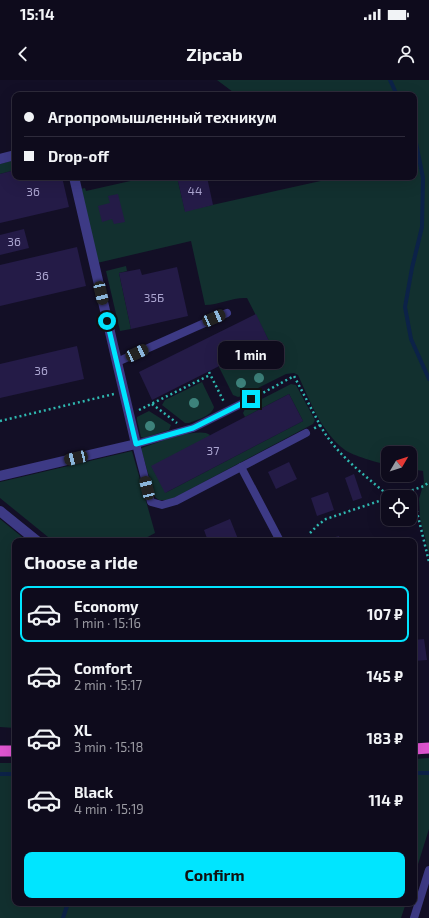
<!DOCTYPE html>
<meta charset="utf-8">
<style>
body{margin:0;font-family:"Exo 2",sans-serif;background:#1c1929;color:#f1f3f6;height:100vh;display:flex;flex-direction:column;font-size:15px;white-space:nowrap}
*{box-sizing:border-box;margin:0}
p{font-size:13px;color:#9b9ba3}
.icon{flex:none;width:22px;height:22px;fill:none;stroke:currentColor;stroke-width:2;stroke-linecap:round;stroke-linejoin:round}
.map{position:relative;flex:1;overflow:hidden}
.panel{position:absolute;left:12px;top:458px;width:405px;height:368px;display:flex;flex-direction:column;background:#0e0b1c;border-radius:8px;box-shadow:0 4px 16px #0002,0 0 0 1px #2e2b3b}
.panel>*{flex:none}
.banner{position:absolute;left:12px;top:12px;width:405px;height:88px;border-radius:8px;box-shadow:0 4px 16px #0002,0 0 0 1px #2e2b3b;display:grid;align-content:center;height:88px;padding:0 12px;background:#0e0b1c}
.needle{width:26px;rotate:51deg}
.fabs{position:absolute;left:381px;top:366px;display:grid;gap:8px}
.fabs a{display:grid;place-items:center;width:36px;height:36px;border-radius:8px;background:#0e0b1c;box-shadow:0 4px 16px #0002,0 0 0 1px #2e2b3b;font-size:20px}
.end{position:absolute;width:18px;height:18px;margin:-9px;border:5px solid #00e5ff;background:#111;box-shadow:0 0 0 2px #111}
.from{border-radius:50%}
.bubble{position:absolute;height:28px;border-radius:8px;background:#0e0b1c;box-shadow:0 4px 16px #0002,0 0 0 1px #2e2b3b;font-size:13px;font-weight:700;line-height:28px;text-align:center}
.car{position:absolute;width:12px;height:24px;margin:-12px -6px;border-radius:5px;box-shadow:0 0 3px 1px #0007;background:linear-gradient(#222 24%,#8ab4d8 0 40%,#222 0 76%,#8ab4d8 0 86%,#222 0)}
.banner b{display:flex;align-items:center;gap:14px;height:38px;font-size:15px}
.banner b+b{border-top:1px solid #2e2b3b}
.banner i{width:10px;height:10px;background:#f1f3f6}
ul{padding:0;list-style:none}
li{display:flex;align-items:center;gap:12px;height:56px;margin:0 8px 6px;padding:0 4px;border:2px solid transparent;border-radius:8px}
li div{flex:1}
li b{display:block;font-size:15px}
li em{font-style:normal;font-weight:700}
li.active{border-color:#00e5ff}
li>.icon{width:36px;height:36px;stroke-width:1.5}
h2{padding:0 12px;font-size:18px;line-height:48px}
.cta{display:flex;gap:8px;margin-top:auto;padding:8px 12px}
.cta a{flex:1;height:46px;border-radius:8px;background:#00e5ff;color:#111;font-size:16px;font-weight:700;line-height:46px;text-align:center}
.status{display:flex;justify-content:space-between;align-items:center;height:28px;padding:0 20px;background:#0e0b1c;direction:ltr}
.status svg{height:11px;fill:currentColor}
header{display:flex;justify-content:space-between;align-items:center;height:52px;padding:0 12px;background:#0e0b1c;font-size:18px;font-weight:700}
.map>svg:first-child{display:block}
.green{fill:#12302f}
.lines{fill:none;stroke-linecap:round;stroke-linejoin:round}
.stream{stroke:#0c2248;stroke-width:4}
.building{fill:#241b47}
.path{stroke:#2fb8b0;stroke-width:2.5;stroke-dasharray:2 3;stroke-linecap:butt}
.service{stroke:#3d3a85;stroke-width:8}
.minor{stroke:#3d3a85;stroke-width:10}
.trunk{stroke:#e055d1;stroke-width:11}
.tree{fill:#3d827b}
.route{stroke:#00e5ff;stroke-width:5}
.labels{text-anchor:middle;stroke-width:3.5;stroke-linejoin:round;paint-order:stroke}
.number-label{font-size:12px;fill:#aca6d1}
</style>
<div class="status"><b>15:14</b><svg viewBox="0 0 49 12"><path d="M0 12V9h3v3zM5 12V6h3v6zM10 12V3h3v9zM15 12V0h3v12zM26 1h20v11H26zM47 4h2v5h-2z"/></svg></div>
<header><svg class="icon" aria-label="back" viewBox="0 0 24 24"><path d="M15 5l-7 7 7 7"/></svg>Zipcab<svg class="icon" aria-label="person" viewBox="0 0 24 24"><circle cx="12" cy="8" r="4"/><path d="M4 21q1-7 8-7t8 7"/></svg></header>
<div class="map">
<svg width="429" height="838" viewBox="0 0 429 838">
<rect width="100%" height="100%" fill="#130f26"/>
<g class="green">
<path d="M217,0H429V474L420,438L419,419L424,402L423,391L410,389V373H388V385C379,383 351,375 345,370C321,352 310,321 298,295L294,293L286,294L242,316L238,317L233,315L219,287L269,261L247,218C233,217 219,225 205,225L191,161L97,183L80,109L85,108L86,111L148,97H177L185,131L325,100L316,97H414V15H237Z"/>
<path d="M15,80V90L0,94V84Z"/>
<path d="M126,186L127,191L119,193L131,249L120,251L106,191Z"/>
<path d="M202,302L214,327C212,336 196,340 189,343H185L162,325L165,320Z"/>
<path d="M291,304L296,305L315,340L313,344L170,420H159L155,417L141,369L142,368C155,363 200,346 210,355L165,413L303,341L289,314L245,337L243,333L246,327Z"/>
<path d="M149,331L171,345L169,350L144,358L141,357L137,340V337Z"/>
<path d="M132,371L155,453L140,461H53L0,418V402Z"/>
<path d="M0,439L27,461H15V648L0,647Z"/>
<path d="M429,678V749L414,797V679Z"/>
<path d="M0,683H15V823H406L401,838H0Z"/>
</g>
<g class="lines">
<g class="stream">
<path d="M390,0L397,15"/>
<path d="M414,53L423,98L422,147L412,188L405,227L411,259L429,299"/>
<path d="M414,693H429"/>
<path d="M0,694H15"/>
<path d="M63,838L68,823"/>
</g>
</g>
<g class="building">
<path d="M15,90V97H62L69,127L0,143V94Z"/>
<path d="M95,97H112V98L96,101Z"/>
<path d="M177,97H207L213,125L185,132Z"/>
<path d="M118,114L125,142L114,144L112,139L102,142L98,126L110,123L108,116Z"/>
<path d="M24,149L29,168L0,175V155Z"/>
<path d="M77,167L86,206L0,226V185Z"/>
<path d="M177,187L188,236L131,249L119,193L140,189L142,195Z"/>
<path d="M256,234L269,261L152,320L139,292Z"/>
<path d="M77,266L84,299L0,318V284Z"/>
<path d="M289,314L303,341L165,413L151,386Z"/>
<path d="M289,382L297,399L276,409L268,392Z"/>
<path d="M354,394L362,418L353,421L345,398Z"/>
<path d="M328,412L334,430L317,436L311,418Z"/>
<path d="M230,439L238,459L232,461H208L204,450Z"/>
<path d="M339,456L340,461H321Z"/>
<path d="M424,559L427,580L414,581V560Z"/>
</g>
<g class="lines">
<g class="path">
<path d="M209,292L224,322"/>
<path d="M259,315L294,296L320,345L313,349"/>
<path d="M152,324L177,343"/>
<path d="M139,330L210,295"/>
<path d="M0,341L114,314"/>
<path d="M320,345C336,375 365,395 390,417"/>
<path d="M412,411L429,482"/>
<path d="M393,417L424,406L429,402"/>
<path d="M310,453L318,445L326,439L388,418"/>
</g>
<g class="service">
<path d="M117,282L227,233"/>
<path d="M251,319L193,348L136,364L151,422L162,425L176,421L306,353"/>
<path d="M241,387L280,461"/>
<path d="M414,838L429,790"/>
</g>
<g class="minor">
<path d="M0,79L15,75"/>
<path d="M0,396L136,364L74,97"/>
<path d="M0,431L37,461"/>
</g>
<g class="trunk">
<path d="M414,669L429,668"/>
<path d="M0,671H15"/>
</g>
</g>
<g class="tree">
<circle cx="268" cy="285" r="5"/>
<circle cx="259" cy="298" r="5"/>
<circle cx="241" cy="303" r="5"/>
<circle cx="194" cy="323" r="5"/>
<circle cx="150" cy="346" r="5"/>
</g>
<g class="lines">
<path class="route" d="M107,241L136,364L193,348L251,319"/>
</g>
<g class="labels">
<g class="number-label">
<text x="195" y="115">44</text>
<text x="33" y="116">36</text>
<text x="14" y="166">36</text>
<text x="42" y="200">36</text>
<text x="154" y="222">35Б</text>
<text x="41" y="295">36</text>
<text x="213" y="375">37</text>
</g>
</g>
</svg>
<div class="fabs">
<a><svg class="needle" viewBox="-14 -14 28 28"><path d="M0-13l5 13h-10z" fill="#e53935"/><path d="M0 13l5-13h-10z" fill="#9b9ba3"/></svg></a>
<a><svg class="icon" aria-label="locate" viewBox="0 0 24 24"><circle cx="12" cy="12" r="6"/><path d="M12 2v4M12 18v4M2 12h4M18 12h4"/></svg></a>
</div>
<i class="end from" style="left:107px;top:241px"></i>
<i class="end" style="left:251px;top:319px"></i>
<div class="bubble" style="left:218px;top:261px;width:66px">1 min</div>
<i class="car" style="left:101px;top:213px;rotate:167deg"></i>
<i class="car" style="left:214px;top:238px;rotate:66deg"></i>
<i class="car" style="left:137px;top:273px;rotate:65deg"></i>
<i class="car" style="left:76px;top:378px;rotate:257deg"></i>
<i class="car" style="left:147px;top:408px;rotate:346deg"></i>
<div class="banner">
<b><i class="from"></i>Агропромышленный техникум</b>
<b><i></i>Drop-off</b>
</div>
<section class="panel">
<h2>Choose a ride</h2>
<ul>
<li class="active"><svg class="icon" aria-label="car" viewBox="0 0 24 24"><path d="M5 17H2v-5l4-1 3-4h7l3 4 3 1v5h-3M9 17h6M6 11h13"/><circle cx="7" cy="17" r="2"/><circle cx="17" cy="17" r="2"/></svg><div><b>Economy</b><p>1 min · 15:16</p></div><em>107 ₽</em></li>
<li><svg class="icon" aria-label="car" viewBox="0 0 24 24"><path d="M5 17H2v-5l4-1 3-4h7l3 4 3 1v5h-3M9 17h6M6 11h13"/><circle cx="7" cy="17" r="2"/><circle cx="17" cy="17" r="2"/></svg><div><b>Comfort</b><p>2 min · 15:17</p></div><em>145 ₽</em></li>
<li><svg class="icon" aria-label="car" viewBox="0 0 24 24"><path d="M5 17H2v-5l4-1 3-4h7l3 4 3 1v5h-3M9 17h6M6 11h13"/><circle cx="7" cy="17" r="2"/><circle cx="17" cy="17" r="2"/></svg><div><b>XL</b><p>3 min · 15:18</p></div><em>183 ₽</em></li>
<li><svg class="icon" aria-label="car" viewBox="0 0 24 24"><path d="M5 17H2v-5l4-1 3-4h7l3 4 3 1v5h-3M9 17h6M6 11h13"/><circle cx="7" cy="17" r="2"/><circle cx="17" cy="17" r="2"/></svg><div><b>Black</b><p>4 min · 15:19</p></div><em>114 ₽</em></li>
</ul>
<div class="cta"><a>Confirm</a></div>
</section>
</div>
